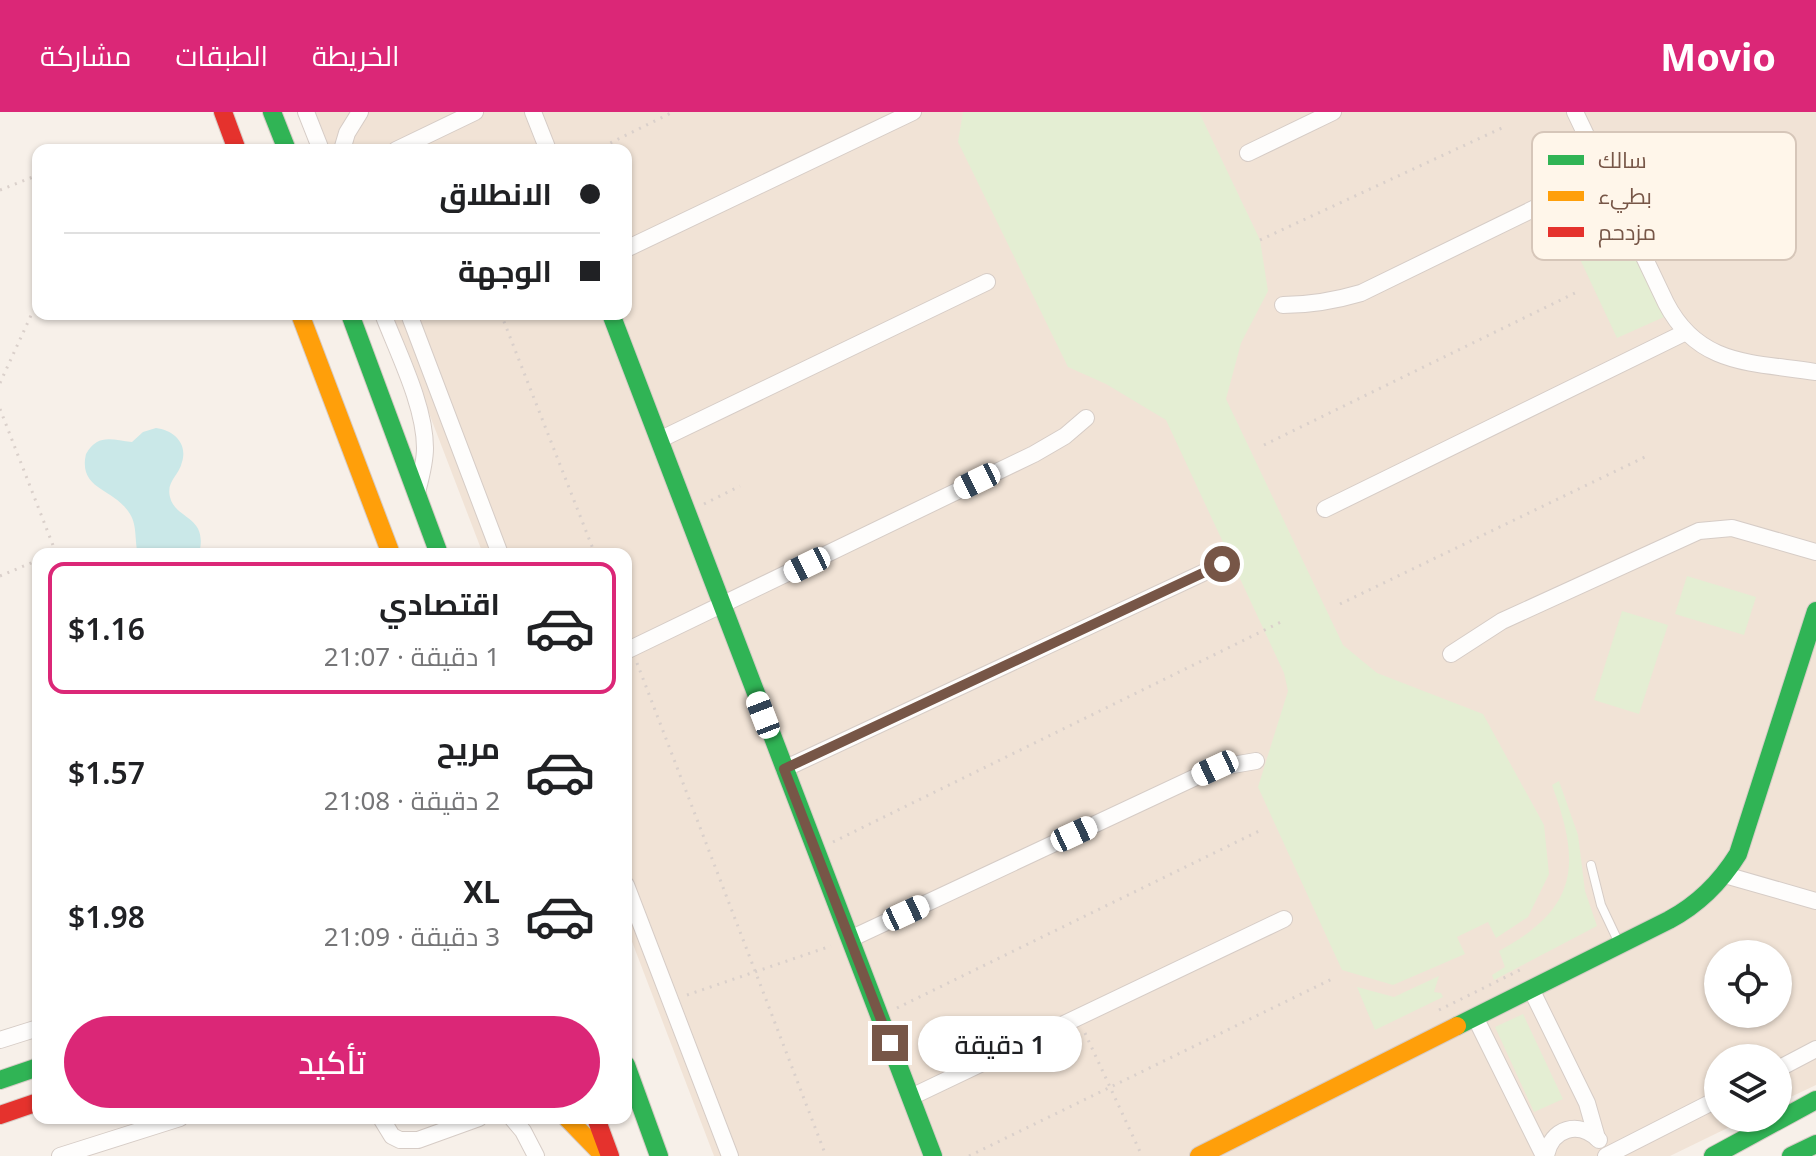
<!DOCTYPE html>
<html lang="ar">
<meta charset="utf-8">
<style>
body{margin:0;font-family:"Noto Sans",Cairo,sans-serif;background:#f6f6f6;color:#202124;direction:rtl;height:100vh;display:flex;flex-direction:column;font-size:30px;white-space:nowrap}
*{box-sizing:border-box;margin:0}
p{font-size:26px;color:#757577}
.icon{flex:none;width:44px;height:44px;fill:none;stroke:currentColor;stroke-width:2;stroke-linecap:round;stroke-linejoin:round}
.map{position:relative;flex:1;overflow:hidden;direction:ltr}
.panel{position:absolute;left:32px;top:436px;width:600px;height:576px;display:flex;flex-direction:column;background:#fff;border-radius:16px;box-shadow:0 2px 6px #0004;direction:rtl}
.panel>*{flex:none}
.banner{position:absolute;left:32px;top:32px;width:600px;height:176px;border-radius:16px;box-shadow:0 2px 6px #0004;direction:rtl;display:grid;align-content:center;height:176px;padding:0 32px;background:#fff}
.controls{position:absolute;left:1704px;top:828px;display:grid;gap:16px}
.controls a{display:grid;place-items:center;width:88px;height:88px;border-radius:50%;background:#fff;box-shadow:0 2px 6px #0004;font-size:40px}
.end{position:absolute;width:36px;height:36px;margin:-18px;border:10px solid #775647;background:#fff;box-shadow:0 0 0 4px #fff}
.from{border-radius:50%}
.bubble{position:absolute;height:56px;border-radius:28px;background:#fff;box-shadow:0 2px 6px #0004;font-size:26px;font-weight:600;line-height:56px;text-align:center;direction:rtl}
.car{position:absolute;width:24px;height:48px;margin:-24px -12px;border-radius:10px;box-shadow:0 0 6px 2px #0007;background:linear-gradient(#fff 24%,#345 0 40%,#fff 0 76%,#345 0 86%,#fff 0)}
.banner b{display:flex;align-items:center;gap:28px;height:76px;font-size:30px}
.banner b+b{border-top:2px solid #e0e0e0}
.banner i{width:20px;height:20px;background:#202124}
ul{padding:14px 0 0;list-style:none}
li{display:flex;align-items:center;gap:24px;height:132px;margin:0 16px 12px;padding:0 16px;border:4px solid transparent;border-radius:16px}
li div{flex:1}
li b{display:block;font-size:30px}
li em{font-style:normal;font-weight:600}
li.on{border-color:#db2777}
li>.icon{width:72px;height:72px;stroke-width:1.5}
.action{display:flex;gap:16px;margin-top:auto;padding:16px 32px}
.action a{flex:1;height:92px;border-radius:48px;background:#db2777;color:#fff;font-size:32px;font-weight:600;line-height:92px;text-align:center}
header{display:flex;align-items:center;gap:48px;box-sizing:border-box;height:112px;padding:0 40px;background:#db2777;color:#fff}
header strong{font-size:38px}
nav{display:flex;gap:44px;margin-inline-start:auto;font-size:28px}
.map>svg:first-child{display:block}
.residential{fill:#f1e3d6;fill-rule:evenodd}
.green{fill:#e4eed3}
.water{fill:#cae8e8}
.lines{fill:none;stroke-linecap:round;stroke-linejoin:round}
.lane-casing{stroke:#d6ccc6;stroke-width:10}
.street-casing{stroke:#d6ccc6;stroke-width:18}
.fast-casing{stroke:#d7ccc6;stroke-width:20}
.slow-casing{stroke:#d7ccc6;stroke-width:20}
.jam-casing{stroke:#d7ccc6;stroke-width:20}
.path{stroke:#dad0cb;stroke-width:3;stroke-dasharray:2 6;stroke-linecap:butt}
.lane{stroke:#fefdfc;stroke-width:8}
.street{stroke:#fefdfc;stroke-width:16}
.fast{stroke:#30b455;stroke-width:18}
.slow{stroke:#ff9f0a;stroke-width:18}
.jam{stroke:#e5322d;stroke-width:18}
.route{stroke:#775647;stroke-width:10}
.key{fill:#fff6ea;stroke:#d6c6b9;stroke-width:2}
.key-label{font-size:22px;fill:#775647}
</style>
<header>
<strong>Movio</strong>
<nav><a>الخريطة</a><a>الطبقات</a><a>مشاركة</a></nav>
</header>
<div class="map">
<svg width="1816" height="1044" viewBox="0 0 1816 1044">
<rect width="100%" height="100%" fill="#f7f0e9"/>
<path class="residential" d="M313,0H1816V973L1778,991V946H1718V1006H1748L1670,1044H714L626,814V442H483L391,202H626V38H328ZM1718,842H1778V902H1718Z"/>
<g class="green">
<path d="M963,0H1199L1260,128L1268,179L1241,231L1226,287L1343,533L1377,561L1483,602L1544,713L1549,762L1528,805L1496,826L1488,810L1457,825L1465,842L1393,873L1342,858L1258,675L1288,579L1284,561L1166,308L1106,272L1068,255L958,30Z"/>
<path d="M1610,90L1664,205L1617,226L1563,111Z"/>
<path d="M1687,464L1756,485L1744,523L1675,502Z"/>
<path d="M1622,499L1668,513L1639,602L1594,588Z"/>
<path d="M1559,669L1578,723L1585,779L1597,814L1494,868L1492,863L1505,855L1499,839C1579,796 1581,752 1552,673Z"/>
<path d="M1439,864L1434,880L1441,881L1443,885L1375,918L1357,875L1394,885Z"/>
<path d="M1523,902L1563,987L1534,1000L1495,915Z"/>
</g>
<path class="water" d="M156,316C173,318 188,331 182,350C179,364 166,369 170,385C175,408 209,403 199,442H138C134,427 138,412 128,399C112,376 78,377 86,342C98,321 112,328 132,330L143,320Z"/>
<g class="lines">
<defs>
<path id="lane" d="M1591,753L1601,793L1619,831"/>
<g id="street">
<path d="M306,0L321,38"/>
<path d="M533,0L548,38"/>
<path d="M1575,0L1666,191C1699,255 1753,250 1816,260"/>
<path d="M342,38L347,21L360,0"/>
<path d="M396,38L475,0"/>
<path d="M1248,41L1333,0"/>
<path d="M626,137L913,0"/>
<path d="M1283,193C1311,193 1334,189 1361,181L1603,63"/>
<path d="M383,202C398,241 425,294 425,336C425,351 421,365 417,380"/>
<path d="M409,202L500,442"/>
<path d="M659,328L987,170"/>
<path d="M1325,397L1684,221"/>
<path d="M626,539L1034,342L1065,324L1086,306"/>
<path d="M1451,542L1502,509L1699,419L1732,416L1816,440"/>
<path d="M784,657L1222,452"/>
<path d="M1725,763L1816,789"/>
<path d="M626,773L730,1044"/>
<path d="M850,827L1215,656L1256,649"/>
<path d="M1531,877L1587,991L1597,1026"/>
<path d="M1475,905L1544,1044"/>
<path d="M0,928L38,916"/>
<path d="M1778,957L1816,937"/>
<path d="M911,985L1284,807"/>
<path d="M381,1006L392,1024L400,1028H418L479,1006"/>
<path d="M512,1006L523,1019L536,1044"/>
<path d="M60,1044L180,1006"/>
<path d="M1546,1044C1551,1016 1579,1008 1599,1028"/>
<path d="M1606,1044L1718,987"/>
</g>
<g id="fast">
<path d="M272,0L287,38"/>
<path d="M350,202L439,442"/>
<path d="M611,202L933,1044"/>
<path d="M1457,914L1669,808C1699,792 1720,771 1738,742L1816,499"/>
<path d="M626,953L659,1044"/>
<path d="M0,968L38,955"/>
<path d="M1713,1044L1816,988"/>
<path d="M1791,1044L1816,1032"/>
</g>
<g id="slow">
<path d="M300,202L391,442"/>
<path d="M567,1006L604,1044"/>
<path d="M1199,1044L1457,914"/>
</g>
<g id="jam">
<path d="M223,0L237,38"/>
<path d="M0,1003L38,990"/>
<path d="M596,1006L610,1044"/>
</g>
</defs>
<use href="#lane" class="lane-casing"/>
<use href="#street" class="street-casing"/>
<use href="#fast" class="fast-casing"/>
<use href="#slow" class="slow-casing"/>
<use href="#jam" class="jam-casing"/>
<g class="path">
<path d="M108,38H111"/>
<path d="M596,38L673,0"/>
<path d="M0,78L38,63"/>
<path d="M1260,128L1504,15"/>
<path d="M501,202L595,442"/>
<path d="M0,271L33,199L38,195"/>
<path d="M0,297L56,441L54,442"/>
<path d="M1264,333L1575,181"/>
<path d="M704,392L740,374"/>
<path d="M0,464L38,448"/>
<path d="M1340,492L1647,344"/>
<path d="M637,551L826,1044"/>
<path d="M833,730L1285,508"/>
<path d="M687,883L831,834"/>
<path d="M897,896L1259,719"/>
<path d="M1439,898L1524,856"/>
<path d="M1085,921L1142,1044"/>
<path d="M969,1044L1332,867"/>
</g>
<use href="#lane" class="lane"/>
<use href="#street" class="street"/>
<use href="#fast" class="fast"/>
<use href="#slow" class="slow"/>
<use href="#jam" class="jam"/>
</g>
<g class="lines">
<path class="route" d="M890,931L784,657L1222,452"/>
</g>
<rect x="1532" y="20" width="264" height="128" rx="12" class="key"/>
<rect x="1548" y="43" width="36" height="10" fill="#30b455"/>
<rect x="1548" y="79" width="36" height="10" fill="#ff9f0a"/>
<rect x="1548" y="115" width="36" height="10" fill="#e5322d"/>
<g class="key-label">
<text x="1598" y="56">سالك</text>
<text x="1598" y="92">بطيء</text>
<text x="1598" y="128">مزدحم</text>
</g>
</svg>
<div class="controls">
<a><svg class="icon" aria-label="locate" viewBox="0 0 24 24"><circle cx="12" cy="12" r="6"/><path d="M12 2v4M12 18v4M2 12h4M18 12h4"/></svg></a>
<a><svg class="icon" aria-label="layers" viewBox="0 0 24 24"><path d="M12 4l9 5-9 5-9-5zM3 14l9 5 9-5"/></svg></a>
</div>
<i class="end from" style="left:1222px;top:452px"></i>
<i class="end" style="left:890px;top:931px"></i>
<div class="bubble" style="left:918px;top:904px;width:164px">1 دقيقة</div>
<i class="car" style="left:977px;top:369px;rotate:244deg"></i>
<i class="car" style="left:807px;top:453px;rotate:244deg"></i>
<i class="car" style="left:763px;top:603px;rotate:339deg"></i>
<i class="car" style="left:1215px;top:656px;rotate:245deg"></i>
<i class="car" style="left:1074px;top:722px;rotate:65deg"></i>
<i class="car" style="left:906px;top:801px;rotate:65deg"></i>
<div class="banner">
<b><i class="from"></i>الانطلاق</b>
<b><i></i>الوجهة</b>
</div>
<section class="panel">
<ul>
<li class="on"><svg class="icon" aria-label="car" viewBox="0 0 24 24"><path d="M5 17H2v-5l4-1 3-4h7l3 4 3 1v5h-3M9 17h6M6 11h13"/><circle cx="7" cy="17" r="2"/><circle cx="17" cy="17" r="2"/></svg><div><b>اقتصادي</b><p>1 دقيقة · 21:07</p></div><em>$1.16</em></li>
<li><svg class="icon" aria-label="car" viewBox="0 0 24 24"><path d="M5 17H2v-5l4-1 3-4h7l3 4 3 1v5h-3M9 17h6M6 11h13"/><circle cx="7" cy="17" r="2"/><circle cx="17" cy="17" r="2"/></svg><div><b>مريح</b><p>2 دقيقة · 21:08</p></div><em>$1.57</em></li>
<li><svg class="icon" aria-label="car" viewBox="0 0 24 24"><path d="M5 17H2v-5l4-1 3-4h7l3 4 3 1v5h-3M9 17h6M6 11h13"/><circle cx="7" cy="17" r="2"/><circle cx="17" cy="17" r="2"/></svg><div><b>XL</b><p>3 دقيقة · 21:09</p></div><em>$1.98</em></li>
</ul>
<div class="action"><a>تأكيد</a></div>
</section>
</div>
